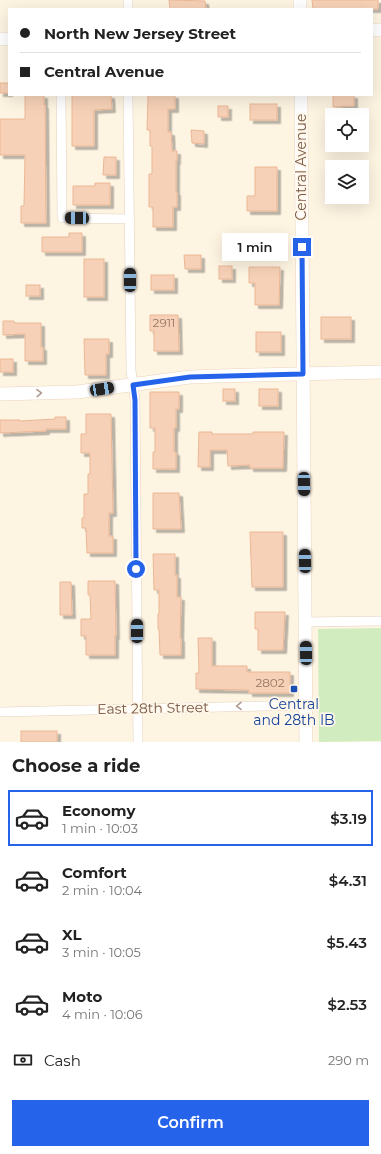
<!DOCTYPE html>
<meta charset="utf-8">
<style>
body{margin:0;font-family:Montserrat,sans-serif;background:#f6f6f6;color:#222;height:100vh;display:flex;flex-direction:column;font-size:15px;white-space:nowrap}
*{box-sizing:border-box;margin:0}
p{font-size:13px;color:#767676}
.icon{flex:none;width:22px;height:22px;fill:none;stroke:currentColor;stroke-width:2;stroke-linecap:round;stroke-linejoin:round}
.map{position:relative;height:742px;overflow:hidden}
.panel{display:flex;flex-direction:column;background:#fff;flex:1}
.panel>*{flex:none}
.hud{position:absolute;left:8px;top:8px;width:365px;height:88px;border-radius:0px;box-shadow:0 4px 16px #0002;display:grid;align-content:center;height:88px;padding:0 12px;background:#fff}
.buttons{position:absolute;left:325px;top:108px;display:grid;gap:8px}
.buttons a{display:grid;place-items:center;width:44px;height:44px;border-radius:0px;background:#fff;box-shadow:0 4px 16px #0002;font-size:20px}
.end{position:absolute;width:18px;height:18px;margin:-9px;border:5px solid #2563eb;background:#fff;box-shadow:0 0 0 2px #fff}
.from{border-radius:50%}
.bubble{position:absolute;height:28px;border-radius:0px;background:#fff;box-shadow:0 4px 16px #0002;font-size:13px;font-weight:600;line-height:28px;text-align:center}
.car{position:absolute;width:12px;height:24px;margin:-12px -6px;border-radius:5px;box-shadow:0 0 3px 1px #0007;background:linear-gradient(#222 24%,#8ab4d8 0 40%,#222 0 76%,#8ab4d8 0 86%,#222 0)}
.hud b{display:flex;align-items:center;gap:14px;height:38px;font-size:15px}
.hud b+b{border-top:1px solid #e0e0e0}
.hud i{width:10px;height:10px;background:#222}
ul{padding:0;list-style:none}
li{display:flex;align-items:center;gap:12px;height:56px;margin:0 8px 6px;padding:0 4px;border:2px solid transparent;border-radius:0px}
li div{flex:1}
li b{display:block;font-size:15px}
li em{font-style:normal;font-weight:600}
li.active{border-color:#2563eb}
li>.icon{width:36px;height:36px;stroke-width:1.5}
h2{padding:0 12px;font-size:18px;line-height:48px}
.pay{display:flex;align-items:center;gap:10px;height:44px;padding:0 12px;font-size:15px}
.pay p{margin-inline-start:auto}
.button{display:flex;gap:8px;margin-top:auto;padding:8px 12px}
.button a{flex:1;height:46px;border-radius:0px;background:#2563eb;color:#fff;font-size:16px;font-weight:600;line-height:46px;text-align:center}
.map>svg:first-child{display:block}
.green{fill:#d1edbf}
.building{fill:#f6d1b7;stroke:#ebb796;filter:url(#shadow)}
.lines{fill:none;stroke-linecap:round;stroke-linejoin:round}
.street-casing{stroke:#e4d0bd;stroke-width:10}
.secondary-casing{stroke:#ebd3bc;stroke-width:14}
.street{stroke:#fff;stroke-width:9}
.secondary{stroke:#fff;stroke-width:13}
.oneway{stroke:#af9b90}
.route{stroke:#2563eb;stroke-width:5}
.transit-dot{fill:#1a4fb4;stroke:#fff7ea;stroke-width:1.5}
.labels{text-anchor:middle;stroke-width:3.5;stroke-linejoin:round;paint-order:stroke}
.number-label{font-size:12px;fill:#987762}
.street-label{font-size:14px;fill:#795946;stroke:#fff7ea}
.transit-label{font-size:14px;fill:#164399;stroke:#fff7ea}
</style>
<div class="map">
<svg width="381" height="742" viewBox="0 0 381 742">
<defs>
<filter id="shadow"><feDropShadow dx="3.5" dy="3.5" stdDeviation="0" flood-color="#0004"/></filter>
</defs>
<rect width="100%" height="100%" fill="#fef4e2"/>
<path class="green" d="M381,628V741L319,742L318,629Z"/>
<g class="building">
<path d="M169,0L205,1L206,9H170Z"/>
<path d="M312,0H378V9H313Z"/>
<rect x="0" y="83" width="9" height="10"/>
<path d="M25,95H44V105H45L46,223H21V206H24L25,155H0V119H25Z"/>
<path d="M72,95H111L112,109L94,110V146H72Z"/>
<path d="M148,95H175V109H168V132H171L172,151H177V161H176V192H177V207H173V227H153V207H149V174H152V146H150V130H147Z"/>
<path d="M333,95H354V106L333,107Z"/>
<rect x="250" y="104" width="27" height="16"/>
<rect x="218" y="106" width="10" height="11"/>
<path d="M191,130L204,131V144L192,143Z"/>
<path d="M104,157H116V175H103Z"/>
<path d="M255,167H277V211H247V196H255Z"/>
<path d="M95,183H110V205H73V186H95Z"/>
<path d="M69,233H82V252H42V237H69Z"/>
<path d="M184,255H201V269H185Z"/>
<rect x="84" y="259" width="20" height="38"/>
<rect x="219" y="266" width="13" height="13"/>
<path d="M249,267H280L279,305H255V283H249Z"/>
<rect x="151" y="275" width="23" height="15"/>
<rect x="26" y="285" width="14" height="11"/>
<path d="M150,315H178L179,351H154V331H150Z"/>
<rect x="321" y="317" width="30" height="22"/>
<path d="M3,321H14V323H41V347H43V361H25V334L3,335Z"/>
<rect x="256" y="332" width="25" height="20"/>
<path d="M84,339H109V354H106V375H85Z"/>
<rect x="0" y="359" width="13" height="13"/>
<rect x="223" y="389" width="12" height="12"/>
<rect x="259" y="389" width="19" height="17"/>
<path d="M150,392H179V409H176V428H174V452H176V469H153V452H155V428H150Z"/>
<path d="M86,414H111L113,513H109V536H113V553H87L86,528H82V518H84V494H88V474H90V453H81V434H86Z"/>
<path d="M55,417H66V429H46V431L0,433V420H20V421L55,419Z"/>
<path d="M199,432H212V434H253V432H284L283,468H250V465L228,466L227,450H210V467H198Z"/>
<path d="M153,493H179L181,529H153Z"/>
<path d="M250,532H283V587H252Z"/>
<path d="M153,554H175V575H177V597H181L180,638H181V655H160L159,629H158V614H159V590H154Z"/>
<path d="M88,581H115L116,636H115V655H86V636H81V619H91L90,595H88Z"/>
<path d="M60,582H71L72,615H60Z"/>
<path d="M255,612H285L283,650H258V629H255Z"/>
<path d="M198,638H212V666H247V672H290V693H249V690L196,689V673H199Z"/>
<rect x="21" y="731" width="36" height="11"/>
</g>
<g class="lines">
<defs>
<g id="street">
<path d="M128,0V9"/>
<path d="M61,95L62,218L130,219"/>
<path d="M128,95L131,370L135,400L138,742"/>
<path d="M305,622L381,621"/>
<path d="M0,712L306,705"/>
</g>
<g id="secondary">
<path d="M300,0V9"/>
<path d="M372,30H381"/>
<path d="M0,39H9"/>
<path d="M301,95L306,742"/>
<path d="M0,394L77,392L190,377L217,376L381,372"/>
</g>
</defs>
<use href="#street" class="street-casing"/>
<use href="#secondary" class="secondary-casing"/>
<use href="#street" class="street"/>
<use href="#secondary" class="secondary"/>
</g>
<defs><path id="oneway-chevron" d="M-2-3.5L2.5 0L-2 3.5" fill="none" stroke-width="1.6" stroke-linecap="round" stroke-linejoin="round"/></defs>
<g class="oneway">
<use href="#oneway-chevron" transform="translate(39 393) rotate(-2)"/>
<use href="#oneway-chevron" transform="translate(239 706) rotate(179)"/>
</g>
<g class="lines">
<path class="route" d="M136,569L135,400L133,385L190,377L303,374L302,247"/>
</g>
<rect class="transit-dot" x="290" y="685" width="8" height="8" rx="2"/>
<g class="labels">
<g class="number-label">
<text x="164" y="327">2911</text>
<text x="270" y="687">2802</text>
</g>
<g class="street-label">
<text transform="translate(301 167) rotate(-90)" y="5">Central Avenue</text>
<text transform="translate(153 708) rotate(-1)" y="5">East 28th Street</text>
</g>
<g class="transit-label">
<text x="294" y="709">Central<tspan x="294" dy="16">and 28th IB</tspan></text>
</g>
</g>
</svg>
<div class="buttons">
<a><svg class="icon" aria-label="locate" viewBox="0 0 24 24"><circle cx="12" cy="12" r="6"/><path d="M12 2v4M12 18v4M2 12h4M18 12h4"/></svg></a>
<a><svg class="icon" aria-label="layers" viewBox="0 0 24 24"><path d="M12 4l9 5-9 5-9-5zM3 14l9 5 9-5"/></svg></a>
</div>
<i class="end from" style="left:136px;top:569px"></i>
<i class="end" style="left:302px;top:247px"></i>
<div class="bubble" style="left:222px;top:233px;width:66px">1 min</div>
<i class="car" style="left:77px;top:218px;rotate:271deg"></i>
<i class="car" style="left:130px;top:280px;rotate:0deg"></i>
<i class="car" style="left:102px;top:389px;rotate:81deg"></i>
<i class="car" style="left:304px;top:484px;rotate:179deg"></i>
<i class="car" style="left:305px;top:561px;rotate:359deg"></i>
<i class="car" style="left:137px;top:631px;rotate:0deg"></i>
<i class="car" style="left:306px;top:653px;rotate:359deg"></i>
<div class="hud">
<b><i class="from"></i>North New Jersey Street</b>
<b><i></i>Central Avenue</b>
</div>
</div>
<section class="panel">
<h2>Choose a ride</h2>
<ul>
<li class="active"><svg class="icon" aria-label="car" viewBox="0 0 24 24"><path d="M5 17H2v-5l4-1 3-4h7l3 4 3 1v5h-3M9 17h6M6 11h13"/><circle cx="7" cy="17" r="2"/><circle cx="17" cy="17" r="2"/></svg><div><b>Economy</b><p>1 min · 10:03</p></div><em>$3.19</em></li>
<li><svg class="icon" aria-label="car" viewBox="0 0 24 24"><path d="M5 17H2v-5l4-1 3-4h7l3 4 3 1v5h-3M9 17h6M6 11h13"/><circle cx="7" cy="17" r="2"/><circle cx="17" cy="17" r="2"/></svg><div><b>Comfort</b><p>2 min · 10:04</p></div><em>$4.31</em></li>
<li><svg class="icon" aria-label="car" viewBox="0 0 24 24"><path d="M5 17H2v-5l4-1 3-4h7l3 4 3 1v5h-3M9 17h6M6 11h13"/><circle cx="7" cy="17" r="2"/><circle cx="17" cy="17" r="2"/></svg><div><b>XL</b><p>3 min · 10:05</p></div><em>$5.43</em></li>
<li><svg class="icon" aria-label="car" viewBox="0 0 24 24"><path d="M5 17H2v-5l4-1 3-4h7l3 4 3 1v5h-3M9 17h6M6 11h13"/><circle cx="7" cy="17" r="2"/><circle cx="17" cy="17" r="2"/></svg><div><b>Moto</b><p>4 min · 10:06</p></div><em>$2.53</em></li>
</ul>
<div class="pay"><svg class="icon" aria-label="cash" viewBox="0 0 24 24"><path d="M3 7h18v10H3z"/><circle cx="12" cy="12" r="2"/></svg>Cash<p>290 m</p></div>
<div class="button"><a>Confirm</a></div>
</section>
